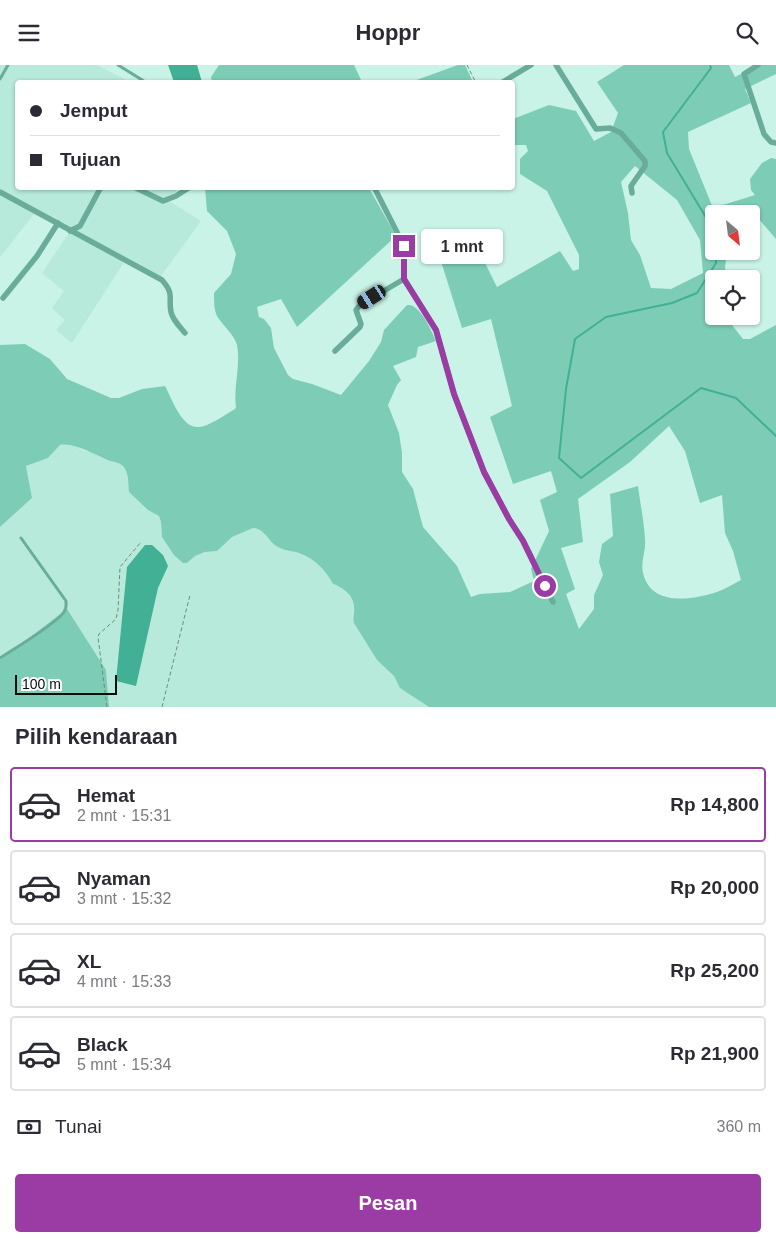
<!DOCTYPE html>
<html lang="id">
<meta charset="utf-8">
<style>
body{margin:0;font-family:Helvetica,sans-serif;background:#f2f2f3;color:#2b2b33;height:100vh;display:flex;flex-direction:column;font-size:19px;white-space:nowrap}
*{box-sizing:border-box;margin:0}
p{font-size:16px;color:#7c7c81}
.icon{flex:none;width:28px;height:28px;fill:none;stroke:currentColor;stroke-width:2;stroke-linecap:round;stroke-linejoin:round}
.map{position:relative;height:642px;overflow:hidden}
.side{display:flex;flex-direction:column;background:#fff;flex:1}
.side>*{flex:none}
.banner{position:absolute;left:15px;top:15px;width:500px;height:110px;border-radius:5px;box-shadow:0 1px 4px #0004;display:grid;align-content:center;height:110px;padding:0 15px;background:#fff}
.needle{width:32px;rotate:152deg}
.fabs{position:absolute;left:705px;top:140px;display:grid;gap:10px}
.fabs a{display:grid;place-items:center;width:55px;height:55px;border-radius:5px;background:#fff;box-shadow:0 1px 4px #0004;font-size:25px}
.scale{position:absolute;left:15px;bottom:12px;width:102px;box-sizing:border-box;padding-left:5px;border:2px solid #020f0b;border-top:0;font-size:14px;line-height:18px;white-space:nowrap;color:#020f0b;-webkit-text-stroke:4px #fff;paint-order:stroke}
.end{position:absolute;width:22px;height:22px;margin:-11px;border:6px solid #9b3ca5;background:#fff;box-shadow:0 0 0 2px #fff}
.from{border-radius:50%}
.bubble{position:absolute;height:35px;border-radius:5px;background:#fff;box-shadow:0 1px 4px #0004;font-size:16px;font-weight:800;line-height:35px;text-align:center}
.car{position:absolute;width:15px;height:30px;margin:-15px -8px;border-radius:6px;box-shadow:0 0 4px 1px #0007;background:linear-gradient(#222 24%,#8ab4d8 0 40%,#222 0 76%,#8ab4d8 0 86%,#222 0)}
.banner b{display:flex;align-items:center;gap:18px;height:48px;font-size:19px}
.banner b+b{border-top:1px solid #e1e1e2}
.banner i{width:12px;height:12px;background:#2b2b33}
ul{padding:0;list-style:none}
li{display:flex;align-items:center;gap:15px;height:75px;margin:0 10px 8px;padding:0 5px;border:2px solid #e1e1e2;border-radius:5px}
li div{flex:1}
li b{display:block;font-size:19px}
li em{font-style:normal;font-weight:800}
li.current{border-color:#9b3ca5}
li>.icon{width:45px;height:45px;stroke-width:1.5}
h2{padding:0 15px;font-size:22px;line-height:60px}
.pay{display:flex;align-items:center;gap:12px;height:55px;padding:0 15px;font-size:19px}
.pay p{margin-inline-start:auto}
.cta{display:flex;gap:10px;margin-top:auto;padding:10px 15px}
.cta a{flex:1;height:58px;border-radius:5px;background:#9b3ca5;color:#fff;font-size:20px;font-weight:800;line-height:58px;text-align:center}
header{display:flex;justify-content:space-between;align-items:center;height:65px;padding:0 15px;background:#fff;font-size:22px;font-weight:800}
.map>svg:first-child{display:block}
.built{fill:#b7eada}
.green{fill:#7dcdb6;fill-rule:evenodd}
.water{fill:#41b095}
.lines{fill:none;stroke-linecap:round;stroke-linejoin:round}
.stream{stroke:#41b095;stroke-width:2}
.path{stroke:#6e8a82;stroke-width:1;stroke-dasharray:4 2.5;stroke-linecap:butt}
.lane{stroke:#68ac99;stroke-width:3}
.street{stroke:#68ac99;stroke-width:5.5}
.route{stroke:#9b3ca5;stroke-width:6}
</style>
<header><svg class="icon" aria-label="menu" viewBox="0 0 24 24"><path d="M4 6h16M4 12h16M4 18h16"/></svg>Hoppr<svg class="icon" aria-label="search" viewBox="0 0 24 24"><circle cx="10" cy="10" r="6"/><path d="M15 15l6 6"/></svg></header>
<div class="map">
<svg width="776" height="642" viewBox="0 0 776 642">
<rect width="100%" height="100%" fill="#c9f3e6"/>
<g class="built">
<path d="M0,0H97L130,17L18,18V122L178,123L169,136L201,156L158,215L124,197L72,278L56,265L65,255L52,243L64,226L42,208L69,168L34,149L0,192Z"/>
<path d="M64,379L74,381L84,386L92,387L105,395L118,398L124,401L127,407L129,427L148,445L159,451L161,457L162,472L187,498L195,491L205,487L217,486L232,472L253,463L263,466L279,483L300,488L318,498L326,506L333,519L342,522L351,532L355,541L352,551L377,595L394,611L400,623L429,642H109L106,605L67,545L0,595V462L32,433L26,401L48,393L60,380Z"/>
</g>
<g class="green">
<path d="M219,0H354L362,17H212L211,12Z"/>
<path d="M458,0H465L473,17H411Z"/>
<path d="M624,0H729L735,12L759,0H776V9L745,24L751,38L688,67L689,84L713,143L755,130L751,125L750,114L762,98L771,93L776,94V174L751,145L745,149H714V186H727L725,203L729,214H714V251H725L743,274H750L776,260V642H429L400,623L394,611L377,595L354,558C352,550 355,548 354,542C354,530 342,522 333,519C325,504 315,494 299,488C293,486 286,486 280,483C269,479 266,464 253,463L232,472L217,486L205,487L195,491L187,498H183L174,490L162,472L161,457L159,451L148,445L129,427C128,419 129,407 123,401C118,396 110,397 105,394C94,389 73,377 60,380L48,393L26,401L32,433L0,462V280L25,279L50,294L67,314L111,333H119L142,324L165,321C172,334 182,364 199,362C208,362 226,349 235,344L236,342C233,323 241,300 237,280C234,269 223,261 217,251C214,245 214,235 214,228L231,209L236,189L227,166L207,146L205,123H369L396,171L297,262L281,234L257,242L259,252L264,254L271,263L274,283L288,310L293,314L312,319L341,330L369,296L381,277L384,265L407,240C420,238 431,265 436,276L418,282L416,292L393,301L401,315L397,320L388,340L399,368L402,388V407L413,424L423,462L457,501L471,532L480,529L510,527L534,516L531,504L549,466L540,435L557,427L551,406L513,419L490,352L512,341L491,254L462,263L434,174L468,164L497,222L560,186L573,206L579,204V190L547,126L520,109V94L528,86L526,80H513V54L549,40L576,46L594,76L611,67L618,48L597,17ZM635,101L677,135L700,175L703,208L671,224L651,223L640,190L631,175L628,148L621,117ZM669,361L685,386L700,438L722,430L725,468L733,486L741,515C733,519 725,524 717,527C692,535 651,542 643,508C641,499 644,490 645,482C646,466 640,438 638,421L610,429L613,471L602,479L599,497L603,510L594,530V544L579,564L566,529L575,524L561,483L583,477L578,434L630,397Z"/>
<path d="M67,544L106,605L109,642H0V595Z"/>
</g>
<g class="water">
<path d="M168,0H197L202,17H174Z"/>
<path d="M145,480H152L163,490L168,501L158,523L136,621L116,616L127,502Z"/>
</g>
<g class="lines">
<g class="stream">
<path d="M710,0L711,3L663,67L667,88L710,159L714,168"/>
<path d="M716,186V198L697,228L672,238L606,252L575,274L566,324L559,393L581,413L701,323L736,333L776,371"/>
</g>
<g class="path">
<path d="M467,0L476,18"/>
<path d="M107,642L98,572L99,569L116,554L118,545L120,502L141,477"/>
<path d="M162,642L190,530"/>
</g>
<g class="lane">
<path d="M118,0L147,18"/>
<path d="M0,14L8,0"/>
<path d="M0,593C15,583 55,560 64,547C67,543 66,541 66,536L21,473"/>
</g>
<g class="street">
<path d="M556,0L596,64L610,63L621,68L645,96V101L631,121L632,128"/>
<path d="M758,0L744,9L764,69L771,77L776,78"/>
<path d="M501,18L531,0"/>
<path d="M134,122L163,136L176,131L190,122"/>
<path d="M374,122L404,181V214L436,265L454,329L484,407L509,454L523,475L553,537"/>
<path d="M0,127L162,215C175,230 168,232 171,247C172,254 180,262 185,268"/>
<path d="M70,166L80,161L101,122"/>
<path d="M3,233L37,191L58,158"/>
<path d="M335,286L360,262L361,259L356,245L360,240L404,214"/>
</g>
</g>
<g class="lines">
<path class="route" d="M404,181V214L436,265L454,329L484,407L509,454L523,476L545,521"/>
</g>
</svg>
<div class="fabs">
<a><svg class="needle" viewBox="-14 -14 28 28"><path d="M0-13l5 13h-10z" fill="#e53935"/><path d="M0 13l5-13h-10z" fill="#7c7c81"/></svg></a>
<a><svg class="icon" aria-label="locate" viewBox="0 0 24 24"><circle cx="12" cy="12" r="6"/><path d="M12 2v4M12 18v4M2 12h4M18 12h4"/></svg></a>
</div>
<div class="scale">100 m</div>
<i class="end from" style="left:545px;top:521px"></i>
<i class="end" style="left:404px;top:181px"></i>
<div class="bubble" style="left:421px;top:164px;width:82px">1 mnt</div>
<i class="car" style="left:372px;top:232px;rotate:238deg"></i>
<div class="banner">
<b><i class="from"></i>Jemput</b>
<b><i></i>Tujuan</b>
</div>
</div>
<section class="side">
<h2>Pilih kendaraan</h2>
<ul>
<li class="current"><svg class="icon" aria-label="car" viewBox="0 0 24 24"><path d="M5 17H2v-5l4-1 3-4h7l3 4 3 1v5h-3M9 17h6M6 11h13"/><circle cx="7" cy="17" r="2"/><circle cx="17" cy="17" r="2"/></svg><div><b>Hemat</b><p>2 mnt · 15:31</p></div><em>Rp 14,800</em></li>
<li><svg class="icon" aria-label="car" viewBox="0 0 24 24"><path d="M5 17H2v-5l4-1 3-4h7l3 4 3 1v5h-3M9 17h6M6 11h13"/><circle cx="7" cy="17" r="2"/><circle cx="17" cy="17" r="2"/></svg><div><b>Nyaman</b><p>3 mnt · 15:32</p></div><em>Rp 20,000</em></li>
<li><svg class="icon" aria-label="car" viewBox="0 0 24 24"><path d="M5 17H2v-5l4-1 3-4h7l3 4 3 1v5h-3M9 17h6M6 11h13"/><circle cx="7" cy="17" r="2"/><circle cx="17" cy="17" r="2"/></svg><div><b>XL</b><p>4 mnt · 15:33</p></div><em>Rp 25,200</em></li>
<li><svg class="icon" aria-label="car" viewBox="0 0 24 24"><path d="M5 17H2v-5l4-1 3-4h7l3 4 3 1v5h-3M9 17h6M6 11h13"/><circle cx="7" cy="17" r="2"/><circle cx="17" cy="17" r="2"/></svg><div><b>Black</b><p>5 mnt · 15:34</p></div><em>Rp 21,900</em></li>
</ul>
<div class="pay"><svg class="icon" aria-label="cash" viewBox="0 0 24 24"><path d="M3 7h18v10H3z"/><circle cx="12" cy="12" r="2"/></svg>Tunai<p>360 m</p></div>
<div class="cta"><a>Pesan</a></div>
</section>
